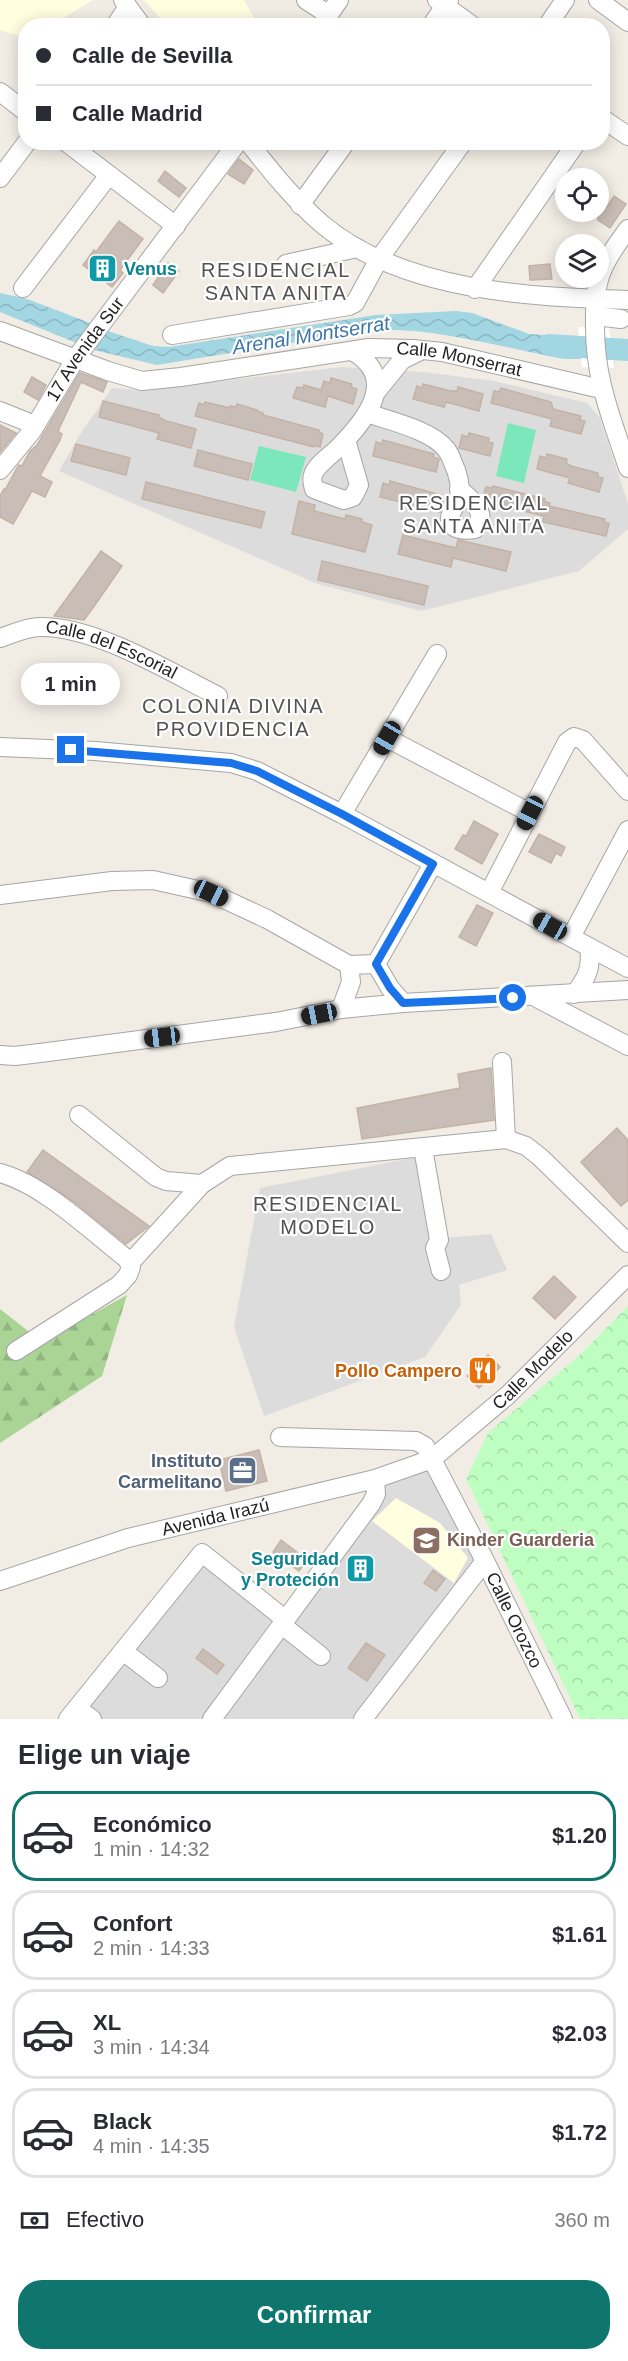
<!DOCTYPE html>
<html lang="es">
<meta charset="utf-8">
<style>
body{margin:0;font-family:Arial,sans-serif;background:#f2f2f3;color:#2b2b33;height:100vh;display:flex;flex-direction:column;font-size:22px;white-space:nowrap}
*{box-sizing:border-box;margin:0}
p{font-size:20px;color:#7c7c81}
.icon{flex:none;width:33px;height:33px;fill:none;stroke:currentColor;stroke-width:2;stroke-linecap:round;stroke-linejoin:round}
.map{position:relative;height:1719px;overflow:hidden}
.sheet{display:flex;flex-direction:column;background:#fff;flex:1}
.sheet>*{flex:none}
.top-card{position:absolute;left:18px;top:18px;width:592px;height:132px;border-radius:24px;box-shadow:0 3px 15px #0003;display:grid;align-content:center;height:132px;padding:0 18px;background:#fff}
.buttons{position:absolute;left:555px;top:168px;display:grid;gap:12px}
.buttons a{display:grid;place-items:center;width:54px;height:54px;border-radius:50%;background:#fff;box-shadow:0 3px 15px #0003;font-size:30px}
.end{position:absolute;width:27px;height:27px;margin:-14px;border:8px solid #1a73e8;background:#fff;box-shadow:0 0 0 3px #fff}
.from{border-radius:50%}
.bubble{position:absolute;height:42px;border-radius:21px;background:#fff;box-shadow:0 3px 15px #0003;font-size:20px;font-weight:700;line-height:42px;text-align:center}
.car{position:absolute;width:18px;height:36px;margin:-18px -9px;border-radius:8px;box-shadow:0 0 4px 2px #0007;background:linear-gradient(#222 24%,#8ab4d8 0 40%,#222 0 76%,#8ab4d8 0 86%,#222 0)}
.top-card b{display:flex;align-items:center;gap:21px;height:57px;font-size:22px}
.top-card b+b{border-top:2px solid #e1e1e2}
.top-card i{width:15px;height:15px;background:#2b2b33}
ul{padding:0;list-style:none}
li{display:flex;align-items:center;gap:18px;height:90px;margin:0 12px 9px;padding:0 6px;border:3px solid #e1e1e2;border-radius:24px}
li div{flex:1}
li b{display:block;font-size:22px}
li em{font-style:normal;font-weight:700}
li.current{border-color:#0f766e}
li>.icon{width:54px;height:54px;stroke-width:1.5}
h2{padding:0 18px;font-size:27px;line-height:72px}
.pay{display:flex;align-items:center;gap:15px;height:66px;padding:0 18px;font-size:22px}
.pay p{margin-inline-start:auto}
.action{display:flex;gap:12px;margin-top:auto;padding:12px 18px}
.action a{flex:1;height:69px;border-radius:24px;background:#0f766e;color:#fff;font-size:24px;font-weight:700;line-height:69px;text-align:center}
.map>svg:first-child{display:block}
.residential{fill:#dddcdc}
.education{fill:#fffedf}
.forest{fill:url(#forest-firs)}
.park{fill:url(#park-crowns)}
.pitch{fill:#7be7ba}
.water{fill:url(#water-waves)}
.pier{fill:#fff}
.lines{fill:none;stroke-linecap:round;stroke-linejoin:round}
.river{stroke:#a1d6e2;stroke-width:22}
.building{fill:#c9beb7;stroke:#c4b2a5;stroke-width:1.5}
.minor-casing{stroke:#a6a6a6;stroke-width:20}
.minor{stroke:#fff;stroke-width:18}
.route{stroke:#1a73e8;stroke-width:8}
.labels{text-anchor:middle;stroke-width:4.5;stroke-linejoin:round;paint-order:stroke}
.culture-label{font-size:18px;font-weight:bold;fill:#0d838f;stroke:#fff;text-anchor:start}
.street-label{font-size:18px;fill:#1f1f1f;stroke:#fff}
.food-label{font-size:18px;font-weight:bold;fill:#c56008;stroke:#fff;text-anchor:end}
.service-label{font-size:18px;font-weight:bold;fill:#4e5e75;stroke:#fff;text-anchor:end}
.education-label{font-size:18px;font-weight:bold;fill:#785e54;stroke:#fff;text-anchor:start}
.neighbourhood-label{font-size:20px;letter-spacing:1.5px;fill:#525252;stroke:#fff}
.water-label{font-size:20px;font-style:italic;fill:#3d76a7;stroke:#fff}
</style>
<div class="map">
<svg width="628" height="1719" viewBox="0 0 628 1719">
<defs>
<pattern id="forest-firs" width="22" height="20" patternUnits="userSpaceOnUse" patternTransform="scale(1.5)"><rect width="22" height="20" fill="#aad495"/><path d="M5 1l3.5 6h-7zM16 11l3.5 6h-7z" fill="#92b680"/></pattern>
<pattern id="park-crowns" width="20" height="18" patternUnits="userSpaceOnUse" patternTransform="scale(1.5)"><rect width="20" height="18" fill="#befec1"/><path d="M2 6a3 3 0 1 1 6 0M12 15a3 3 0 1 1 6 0" fill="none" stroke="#a3d9a5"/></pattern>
<pattern id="water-waves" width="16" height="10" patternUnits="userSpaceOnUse" patternTransform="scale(1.5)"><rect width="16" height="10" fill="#a1d6e2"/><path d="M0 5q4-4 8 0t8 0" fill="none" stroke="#8ab7c1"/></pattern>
</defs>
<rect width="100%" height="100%" fill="#f1ece4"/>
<g class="residential">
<path d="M342,367L424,372L494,381L587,403L600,418L628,504V529L579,571L421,611L318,584L59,471L79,436L112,388L143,390Z"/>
<path d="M417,1157L431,1239L491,1234L507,1270L459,1285L461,1305L425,1357L264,1416L234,1327L260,1188Z"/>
<path d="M432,1459L485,1561L363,1719H102L82,1702L202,1553L286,1620L375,1479Z"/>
</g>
<g class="education">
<path d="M0,0H93L52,25L26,26L25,38L0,30Z"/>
<path d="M144,0H244L258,25H166Z"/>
<path d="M396,1498L440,1523L468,1558L454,1583L372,1521Z"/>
</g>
<path class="forest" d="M127,1295L102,1376L0,1443V1309L42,1342Z"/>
<path class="park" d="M628,1306V1719H580L466,1479L488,1433L582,1353Z"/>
<g class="pitch">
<path d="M508,423L536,430L524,483L496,476Z"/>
<path d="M259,446L306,457L296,492L250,480Z"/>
</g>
<g class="water">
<path d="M0,293L27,299L93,324L79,344L0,312Z"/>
<path d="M456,311L472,313L529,334L578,337L581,359H564C504,348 424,324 364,331L157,365L94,350L108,331L153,346L169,347L376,315Z"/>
</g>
<path class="pier" d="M578,327H609L614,368L582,367Z"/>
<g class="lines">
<path class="river" d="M549,345L628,350"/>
</g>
<g class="building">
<path d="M239,159L253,170L244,184L228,174Z"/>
<path d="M165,171L186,188L179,197L158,181Z"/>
<path d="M614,196L626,204L610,228L598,220V201L607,207Z"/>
<path d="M119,221L143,239L120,270L123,273L112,287L83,265L94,250L96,252Z"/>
<path d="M168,263L179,271L163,293L153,285Z"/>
<path d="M550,264L552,279L530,280L529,266Z"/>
<path d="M80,373L107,382L103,392L81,382L58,431L62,434L60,440L40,476L52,482L45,497L32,491L13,524L0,517V496L4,489L5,490L17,468L19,465L22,466L30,451L37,445Z"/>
<path d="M32,377L46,385L38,400L24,392Z"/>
<path d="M331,378L352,384L351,387L357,389L353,404L328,396L325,407L293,398L297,387L303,388L304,385L321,390L324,381L330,383Z"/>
<path d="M423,384L451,391H457L458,387L483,394L479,411L446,402L444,407L413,399L417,386L422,388Z"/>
<path d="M501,388L551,402L553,409L581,416L580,420L585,421L581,434L550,426L552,419L491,403L494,391L499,392Z"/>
<path d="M103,401L159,415L158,417L163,419V420L196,429L191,448L157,439L159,433L99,417Z"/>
<path d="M205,402L230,408V406L236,407L237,404L257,410V411L263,413V415L319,430V432L323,434L320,447L314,445V447L195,416L199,403L204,405Z"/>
<path d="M0,425L16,433L0,452Z"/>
<path d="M469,433L489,438L488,442L493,443L490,456L459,448L462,435L468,437Z"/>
<path d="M383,440L434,454L433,457L439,459L436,472L373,456L376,442L382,444Z"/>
<path d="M76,444L130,458L126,475L71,461Z"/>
<path d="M198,450L252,464L248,480L194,466Z"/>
<path d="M547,454L567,459L566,463L571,466L598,473V477L603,478L599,492L568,483L570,478L537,469L540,456L546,458Z"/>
<path d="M390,481L441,495L440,498L446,499L440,512L380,497L383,483L389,485Z"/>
<path d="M146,482L265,512L261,528L142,499Z"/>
<path d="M493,486L545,499L544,501L550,503L549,506L605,519L604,522L609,523L606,536L543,522L544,516L487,502L483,497L486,487L492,488Z"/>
<path d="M299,501L315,505L314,511L345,519L346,515L362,519V522L372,525L365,552L292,534Z"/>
<path d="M403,535L456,548L458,540L511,552L506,571L453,558L451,567L398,554Z"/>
<path d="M101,551L122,566L95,605L84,620L54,616Z"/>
<path d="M322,561L428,586L424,605L318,580Z"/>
<path d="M474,821L498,834L482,864L455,849L463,835L466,836Z"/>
<path d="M539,834L565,847L561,856L556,853L551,863L529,852Z"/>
<path d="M477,905L493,913L476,946L459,937Z"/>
<path d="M491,1068L494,1120L362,1139L357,1108L460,1088L458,1074Z"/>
<path d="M617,1128L628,1140V1200L621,1206L581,1162Z"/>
<path d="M43,1150L149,1226L126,1244L73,1201L27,1172Z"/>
<path d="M554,1276L576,1297L555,1319L533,1298Z"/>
<path d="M488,1355L500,1367L479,1388L467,1376Z"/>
<path d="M259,1450L267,1481L226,1491L219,1460Z"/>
<path d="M281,1540L307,1560L299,1571L273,1552Z"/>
<path d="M433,1570L445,1579L436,1591L424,1583Z"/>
<path d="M366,1643L385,1655L367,1681L348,1668Z"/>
<path d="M203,1649L224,1665L217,1674L196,1658Z"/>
</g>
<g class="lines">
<defs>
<g id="minor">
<path d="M123,0L142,26"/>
<path d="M306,0L329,15"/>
<path d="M437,0L473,26"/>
<path d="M598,0L628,22"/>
<path d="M115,26L127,8"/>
<path d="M321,26L339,0"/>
<path d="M431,26L449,0"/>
<path d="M547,26L565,0"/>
<path d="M0,92L26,112"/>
<path d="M603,119L628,136"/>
<path d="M66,142L176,226"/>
<path d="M248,142C271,171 294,200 322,224C402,291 528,297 628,300"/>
<path d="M0,178L27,142"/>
<path d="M300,205L346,142"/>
<path d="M628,229C617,244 606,259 600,276C595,291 595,306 595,322C594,377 611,417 628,468"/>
<path d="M286,264L357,248"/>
<path d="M23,288L109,175"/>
<path d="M475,289L577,142"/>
<path d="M595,316L621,319"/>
<path id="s1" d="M0,331L108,371L142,381L181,377L369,348L413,349L442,352L601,389"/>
<path d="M172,335L349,306L355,303L379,259L463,142"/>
<path d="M376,392L402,360L422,350"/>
<path d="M0,411L35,425"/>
<path d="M367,413C390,421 431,430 446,449C451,455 453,464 456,470C459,479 461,488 459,497C457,503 453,508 451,514C445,530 465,531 475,529C489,513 472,500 459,489"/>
<path d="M346,440L359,485L353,497L344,500L314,489C313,484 311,480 313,475C316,465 330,456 338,448C366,420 400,378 352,351"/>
<path id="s2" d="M0,470L32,431L76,358L238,142"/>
<path id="s3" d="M0,638C12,634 27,627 40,627C95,626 168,671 218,696"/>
<path d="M387,738L530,813"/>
<path d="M0,747L95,751L231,763L257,771L342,814L628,968"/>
<path d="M342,814L437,654"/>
<path d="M489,893L567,742L574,737L583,740L628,791"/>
<path d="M0,895L112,881L153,880L211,893L267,919L349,965L351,982L341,1009"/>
<path d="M571,937L628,830"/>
<path d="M376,964L390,988L403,1003"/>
<path d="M349,965L376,964L433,864"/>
<path d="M574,994C587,979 592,967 589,947"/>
<path d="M535,997L628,1046"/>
<path d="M0,1055L15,1056L48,1052L276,1022L341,1009L403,1003L628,990"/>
<path d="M502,1062L506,1139"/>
<path d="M79,1115L156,1177L166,1181L202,1184"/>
<path d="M423,1148L439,1240L435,1248L441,1271"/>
<path d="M0,1173C44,1185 91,1231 127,1259L131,1267L128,1275L119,1285L16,1351"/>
<path d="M130,1263L202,1184L230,1166L506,1139L526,1146L540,1157L628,1243"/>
<path id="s4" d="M280,1437L416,1441L425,1446L485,1561L563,1719"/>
<path id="s5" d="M0,1581L128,1538L375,1479L432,1459L508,1395L628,1275"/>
<path d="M282,1625L321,1656"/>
<path d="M123,1651L158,1678"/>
<path d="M77,1708L92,1719"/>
<path d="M68,1719L202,1553L286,1620"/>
<path d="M212,1719L371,1504L376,1494L375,1479"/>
<path d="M363,1719L485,1561"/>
</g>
</defs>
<use href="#minor" class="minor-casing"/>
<use href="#minor" class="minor"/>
</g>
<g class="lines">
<path class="route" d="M71,750L231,763L257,771L342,814L433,864L376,964L390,988L403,1003L513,998"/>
</g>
<defs>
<symbol id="building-square" viewBox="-11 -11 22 22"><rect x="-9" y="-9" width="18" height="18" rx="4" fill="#0f9aa8" stroke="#fff"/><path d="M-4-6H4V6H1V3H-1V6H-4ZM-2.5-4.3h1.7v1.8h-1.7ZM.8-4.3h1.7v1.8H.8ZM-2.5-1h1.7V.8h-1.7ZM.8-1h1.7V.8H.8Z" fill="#fff"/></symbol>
<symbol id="restaurant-square" viewBox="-11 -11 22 22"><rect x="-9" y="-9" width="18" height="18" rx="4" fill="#e8710a" stroke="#fff"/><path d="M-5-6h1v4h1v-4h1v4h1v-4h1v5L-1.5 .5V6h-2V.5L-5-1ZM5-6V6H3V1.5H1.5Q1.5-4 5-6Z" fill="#fff"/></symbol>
<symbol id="office-square" viewBox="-11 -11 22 22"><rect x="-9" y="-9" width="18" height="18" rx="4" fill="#5c6f8a" stroke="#fff"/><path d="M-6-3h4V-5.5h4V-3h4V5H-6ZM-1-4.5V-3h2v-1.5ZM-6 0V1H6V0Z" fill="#fff"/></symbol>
<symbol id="school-square" viewBox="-11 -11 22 22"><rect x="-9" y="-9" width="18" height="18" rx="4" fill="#8d6e63" stroke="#fff"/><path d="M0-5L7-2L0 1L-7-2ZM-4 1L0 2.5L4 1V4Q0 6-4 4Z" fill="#fff"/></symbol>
</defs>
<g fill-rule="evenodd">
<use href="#building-square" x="86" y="252" width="33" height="33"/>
<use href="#restaurant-square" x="466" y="1354" width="33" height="33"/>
<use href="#office-square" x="226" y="1454" width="33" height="33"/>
<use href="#school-square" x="410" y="1524" width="33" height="33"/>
<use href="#building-square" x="344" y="1552" width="33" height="33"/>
</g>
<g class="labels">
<g class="culture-label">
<text x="124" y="275">Venus</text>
<text x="339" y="1565" text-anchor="end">Seguridad<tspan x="339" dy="21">y Proteción</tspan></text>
</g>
<g class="street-label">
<text dy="6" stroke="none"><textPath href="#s2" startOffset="148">17 Avenida Sur</textPath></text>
<text dy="6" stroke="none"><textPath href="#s1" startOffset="471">Calle Monserrat</textPath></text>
<text dy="6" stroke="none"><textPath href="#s3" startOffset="117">Calle del Escorial</textPath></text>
<text dy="6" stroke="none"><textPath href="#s5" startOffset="584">Calle Modelo</textPath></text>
<text dy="6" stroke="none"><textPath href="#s5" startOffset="225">Avenida Irazú</textPath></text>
<text dy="6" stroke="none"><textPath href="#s4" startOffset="342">Calle Orozco</textPath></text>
</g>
<g class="food-label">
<text x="462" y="1377">Pollo Campero</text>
</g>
<g class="service-label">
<text x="222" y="1467">Instituto<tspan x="222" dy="21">Carmelitano</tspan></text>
</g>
<g class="education-label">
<text x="447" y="1546">Kinder Guarderia</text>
</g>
<g class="neighbourhood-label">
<text x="276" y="277">RESIDENCIAL<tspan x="276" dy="23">SANTA ANITA</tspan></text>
<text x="474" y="510">RESIDENCIAL<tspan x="474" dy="23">SANTA ANITA</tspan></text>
<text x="233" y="713">COLONIA DIVINA<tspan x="233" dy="23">PROVIDENCIA</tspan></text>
<text x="328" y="1211">RESIDENCIAL<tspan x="328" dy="23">MODELO</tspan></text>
</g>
<g class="water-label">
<text transform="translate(311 335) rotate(-9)" y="7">Arenal Montserrat</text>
</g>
</g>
</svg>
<div class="buttons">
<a><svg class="icon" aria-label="locate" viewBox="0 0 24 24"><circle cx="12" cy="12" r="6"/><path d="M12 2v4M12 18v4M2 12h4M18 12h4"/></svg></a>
<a><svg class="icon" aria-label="layers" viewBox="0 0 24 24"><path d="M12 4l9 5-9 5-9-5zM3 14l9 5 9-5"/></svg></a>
</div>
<i class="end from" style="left:513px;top:998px"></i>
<i class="end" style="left:71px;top:750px"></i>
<div class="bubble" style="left:21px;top:663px;width:99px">1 min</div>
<i class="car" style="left:387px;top:738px;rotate:210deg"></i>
<i class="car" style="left:530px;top:813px;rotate:207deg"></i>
<i class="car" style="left:211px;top:893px;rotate:115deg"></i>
<i class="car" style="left:550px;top:926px;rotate:299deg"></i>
<i class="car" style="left:319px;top:1014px;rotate:259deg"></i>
<i class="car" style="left:162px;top:1037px;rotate:263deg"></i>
<div class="top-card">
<b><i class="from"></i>Calle de Sevilla</b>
<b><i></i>Calle Madrid</b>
</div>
</div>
<section class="sheet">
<h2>Elige un viaje</h2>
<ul>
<li class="current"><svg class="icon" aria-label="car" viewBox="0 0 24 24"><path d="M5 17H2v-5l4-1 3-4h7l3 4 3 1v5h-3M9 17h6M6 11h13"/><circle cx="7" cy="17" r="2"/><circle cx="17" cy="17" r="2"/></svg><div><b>Económico</b><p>1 min · 14:32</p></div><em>$1.20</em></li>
<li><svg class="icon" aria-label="car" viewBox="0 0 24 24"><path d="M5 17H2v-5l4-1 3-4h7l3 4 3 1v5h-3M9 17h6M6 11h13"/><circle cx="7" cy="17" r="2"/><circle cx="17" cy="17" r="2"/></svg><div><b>Confort</b><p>2 min · 14:33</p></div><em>$1.61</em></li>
<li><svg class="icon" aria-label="car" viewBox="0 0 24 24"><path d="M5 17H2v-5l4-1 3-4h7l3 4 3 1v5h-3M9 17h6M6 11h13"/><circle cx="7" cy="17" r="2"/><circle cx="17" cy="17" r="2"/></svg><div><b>XL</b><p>3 min · 14:34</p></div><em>$2.03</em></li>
<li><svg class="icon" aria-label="car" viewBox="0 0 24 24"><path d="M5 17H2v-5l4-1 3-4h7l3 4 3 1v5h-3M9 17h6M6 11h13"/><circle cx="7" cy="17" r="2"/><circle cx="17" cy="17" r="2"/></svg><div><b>Black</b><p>4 min · 14:35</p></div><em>$1.72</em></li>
</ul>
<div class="pay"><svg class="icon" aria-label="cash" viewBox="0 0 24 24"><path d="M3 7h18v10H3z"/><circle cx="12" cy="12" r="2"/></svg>Efectivo<p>360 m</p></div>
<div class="action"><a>Confirmar</a></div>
</section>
